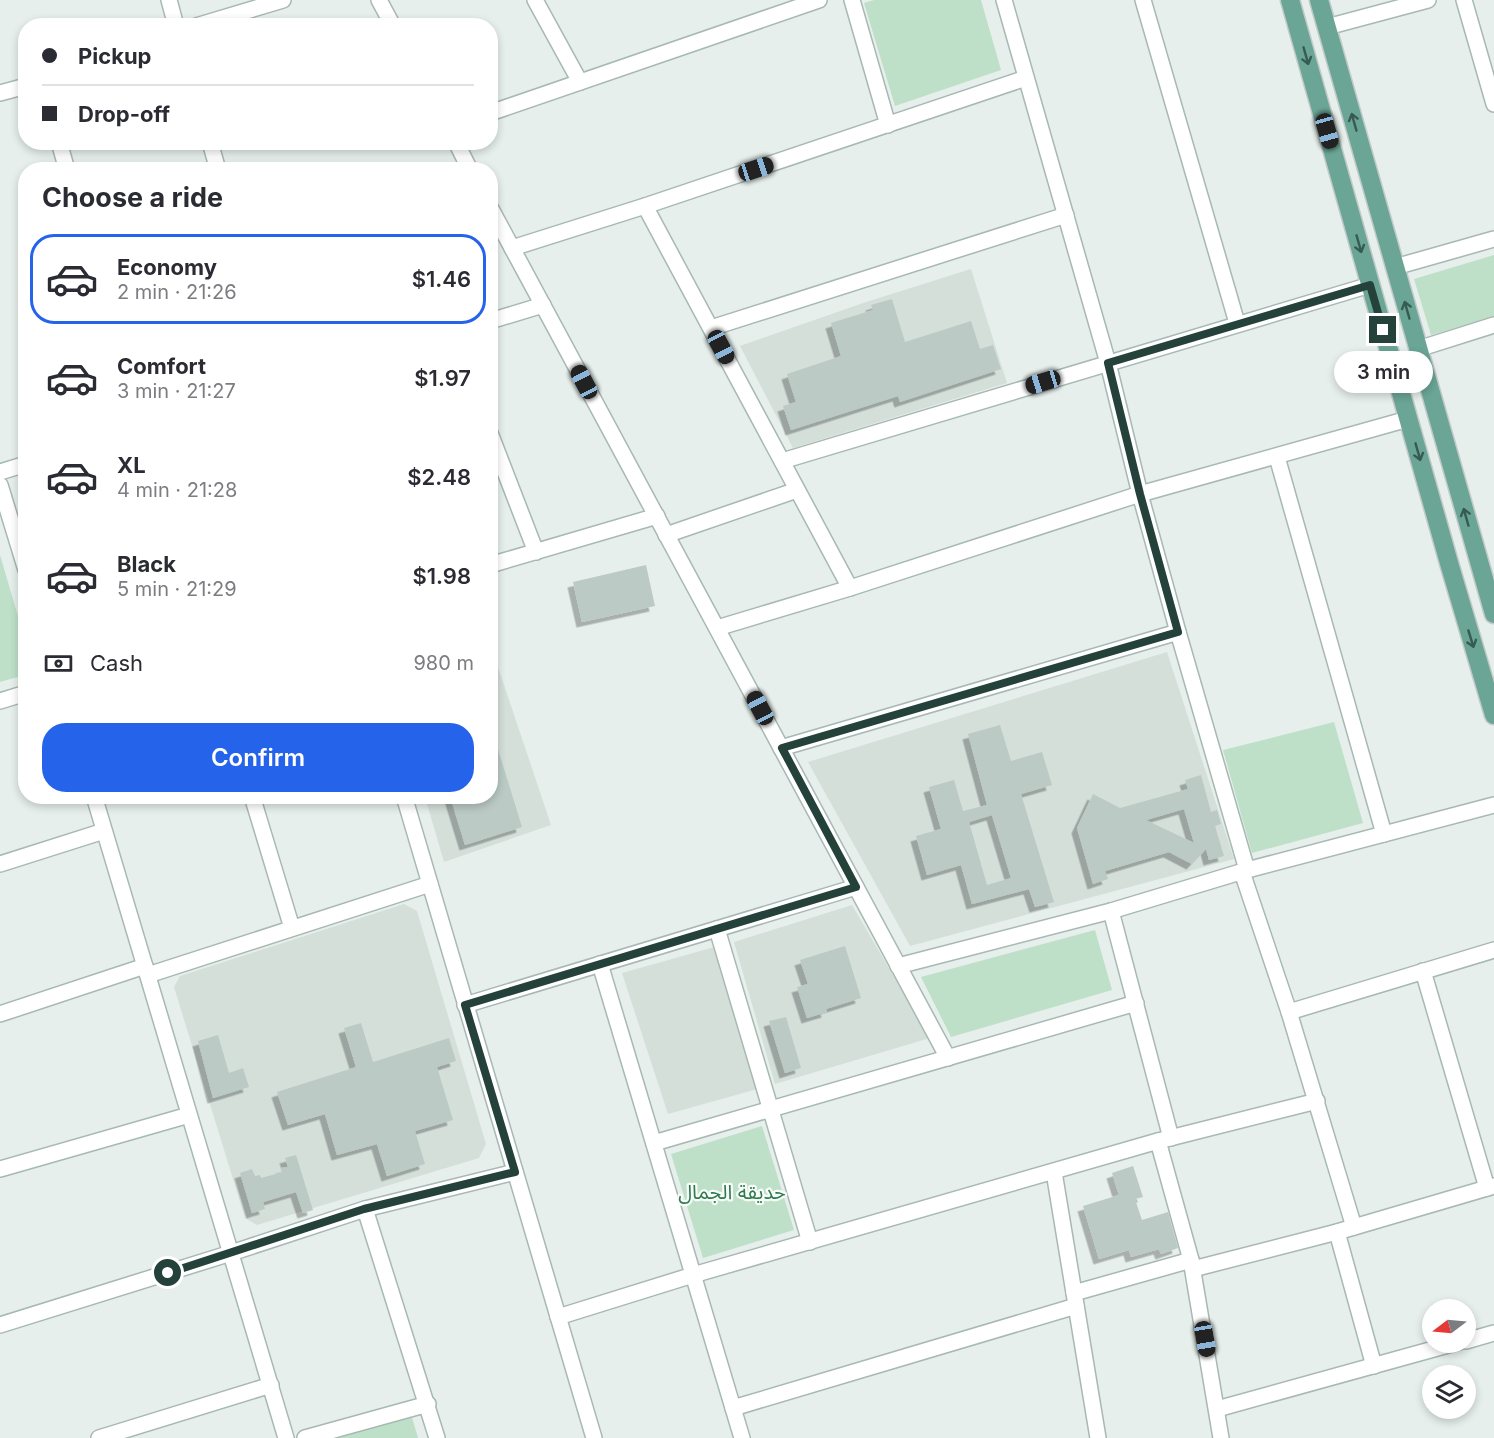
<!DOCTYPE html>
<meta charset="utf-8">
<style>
body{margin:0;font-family:Inter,"Noto Sans Arabic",sans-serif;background:#f2f2f3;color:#2b2b33;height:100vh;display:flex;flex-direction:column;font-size:22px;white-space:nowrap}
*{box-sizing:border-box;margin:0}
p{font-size:20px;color:#7c7c81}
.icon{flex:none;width:33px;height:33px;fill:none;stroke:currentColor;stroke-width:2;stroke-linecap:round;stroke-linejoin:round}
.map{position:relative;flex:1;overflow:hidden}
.details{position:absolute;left:18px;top:162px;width:480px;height:642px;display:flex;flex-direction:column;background:#fff;border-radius:24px;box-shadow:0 3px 9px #0003}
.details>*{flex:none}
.guide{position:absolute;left:18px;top:18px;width:480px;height:132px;border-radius:24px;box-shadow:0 3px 9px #0003;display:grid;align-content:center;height:132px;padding:0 24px;background:#fff}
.needle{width:39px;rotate:254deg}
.tools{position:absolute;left:1422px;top:1299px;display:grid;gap:12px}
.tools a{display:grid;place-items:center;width:54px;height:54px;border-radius:50%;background:#fff;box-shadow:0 3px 9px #0003;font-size:30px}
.end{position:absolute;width:27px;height:27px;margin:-14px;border:8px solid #24423a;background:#fff;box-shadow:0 0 0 3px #fff}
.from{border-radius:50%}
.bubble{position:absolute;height:42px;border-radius:21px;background:#fff;box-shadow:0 3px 9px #0003;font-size:20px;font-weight:600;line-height:42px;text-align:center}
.car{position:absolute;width:18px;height:36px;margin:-18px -9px;border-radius:8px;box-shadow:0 0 4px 2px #0007;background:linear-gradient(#222 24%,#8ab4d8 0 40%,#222 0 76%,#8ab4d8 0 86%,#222 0)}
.guide b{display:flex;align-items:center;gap:21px;height:57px;font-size:22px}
.guide b+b{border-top:2px solid #e1e1e2}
.guide i{width:15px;height:15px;background:#2b2b33}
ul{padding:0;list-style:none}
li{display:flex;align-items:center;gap:18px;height:90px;margin:0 12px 9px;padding:0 12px;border:3px solid transparent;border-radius:24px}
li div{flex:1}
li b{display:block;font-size:22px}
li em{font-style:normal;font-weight:600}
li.active{border-color:#2563eb}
li>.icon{width:54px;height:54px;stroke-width:1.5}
h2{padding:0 24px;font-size:27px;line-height:72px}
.pay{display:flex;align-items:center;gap:15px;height:66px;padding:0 24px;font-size:22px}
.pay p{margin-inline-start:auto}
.action{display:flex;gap:12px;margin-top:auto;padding:12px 24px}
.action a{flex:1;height:69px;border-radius:24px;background:#2563eb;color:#fff;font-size:24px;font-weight:600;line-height:69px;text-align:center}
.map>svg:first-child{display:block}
.built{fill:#d4dfda}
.green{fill:#bfe0c8}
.building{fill:#bbcac4;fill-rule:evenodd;filter:url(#shadow)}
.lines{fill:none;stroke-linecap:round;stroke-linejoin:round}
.minor-casing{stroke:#a8b8b2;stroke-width:18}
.major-casing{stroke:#c2cac8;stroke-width:21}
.minor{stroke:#fff;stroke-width:15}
.major{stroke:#6aa596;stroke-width:18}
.oneway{stroke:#365b51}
.route{stroke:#24423a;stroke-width:8}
.labels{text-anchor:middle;stroke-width:4.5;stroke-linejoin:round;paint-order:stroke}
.park-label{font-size:20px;fill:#2d7a4b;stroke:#f7fbf9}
</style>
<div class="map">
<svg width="1494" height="1438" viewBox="0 0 1494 1438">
<defs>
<filter id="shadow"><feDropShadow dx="-5.5" dy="5.5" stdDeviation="0" flood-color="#0004"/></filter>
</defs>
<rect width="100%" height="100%" fill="#e6efeb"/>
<g class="built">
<path d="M971,269L1007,383L793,448L740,346L866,302Z"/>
<path d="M1167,652L1234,859L910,946L808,762Z"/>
<path d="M498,667L551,825L444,862L425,797L490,796L491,669Z"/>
<path d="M404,904L417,911L486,1144L479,1158L257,1225L245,1218L174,987L180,976Z"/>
<path d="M852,905L930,1038L775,1084L734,942Z"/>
<path d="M718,946L761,1088L668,1114L622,973Z"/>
</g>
<g class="green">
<path d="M874,0H981L1001,70L895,106L864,3Z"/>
<path d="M1494,255V317L1431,335L1414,279Z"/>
<path d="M0,555L25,640V675L0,682Z"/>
<path d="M1334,722L1363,823L1252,853L1223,750Z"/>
<path d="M1095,930L1112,990L951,1037L921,977Z"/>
<path d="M762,1126L794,1230L703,1258L671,1154Z"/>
<path d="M411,1414L418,1438H330Z"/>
</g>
<g class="building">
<path d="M892,299L905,342L971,321L980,349L993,345L1001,369L900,402L898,396L791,430L783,406L796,402L787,374L841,356L831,323L873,310L871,305Z"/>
<path d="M646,565L655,606L582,622L573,582Z"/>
<path d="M1000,725L1011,761L1042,752L1052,785L1021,794L1054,902L1035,907L1029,889L972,904L961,865L927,875L916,836L941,829L929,787L954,780L963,811L987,805L968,734ZM992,815L1011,878L987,885L969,822Z"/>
<path d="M490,733H493L522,827L465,845L450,796H490Z"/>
<path d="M1201,775L1211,812L1217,810L1221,824L1215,826L1224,856L1209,860L1206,849L1192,864L1169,852L1105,871L1108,879L1093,884L1077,828L1093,794L1120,808L1188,789L1185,780ZM1184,809L1194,843L1146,820Z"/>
<path d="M845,946L861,998L826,1009L827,1012L807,1018L797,987L808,984L800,960Z"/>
<path d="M786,1017L801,1068L785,1073L769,1021Z"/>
<path d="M361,1023L373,1062L449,1038L456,1061L437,1067L453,1120L415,1131L425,1164L387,1176L377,1144L337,1155L325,1114L288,1125L277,1092L356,1067L344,1028Z"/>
<path d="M218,1035L229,1073L243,1068L249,1087L213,1098L198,1041Z"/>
<path d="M296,1155L313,1210L303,1213L296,1192L263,1202L265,1209L252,1213L240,1173L252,1169L255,1176L260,1175L261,1178L283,1172L281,1168L288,1167L285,1158Z"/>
<path d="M1133,1166L1143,1197L1135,1199L1142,1220L1168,1212L1178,1248L1161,1254L1159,1249L1131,1257L1129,1250L1099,1259L1083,1206L1119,1195L1112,1173Z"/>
</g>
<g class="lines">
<defs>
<g id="minor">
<path d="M169,0L176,26"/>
<path d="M379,0L393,26"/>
<path d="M535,0L580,82"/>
<path d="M852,0L888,125"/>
<path d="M1004,0L1108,363L1140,494L1178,632L1247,870"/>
<path d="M1143,0L1237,323"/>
<path d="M1464,0L1494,104"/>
<path d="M196,26L283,0"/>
<path d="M1327,27L1428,0"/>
<path d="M0,93L26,86"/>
<path d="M490,113L819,0"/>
<path d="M59,142L67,170"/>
<path d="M210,142L218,170"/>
<path d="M456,142L470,170"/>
<path d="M645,206L850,588"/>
<path d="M490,207L948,1058"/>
<path d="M512,248L645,206L1026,78"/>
<path d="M1395,267L1494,239"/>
<path d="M490,321L543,305"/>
<path d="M711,328L1066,215"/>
<path d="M1418,349L1494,325"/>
<path d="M490,433L536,552"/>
<path d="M1277,457L1384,834"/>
<path d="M782,461L1370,285"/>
<path d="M0,472L26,464"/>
<path d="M0,485L26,570"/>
<path d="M666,535L797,490"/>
<path d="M490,565L657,516"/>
<path d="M717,628L850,588L1140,494L1408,419"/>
<path d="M0,701L26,693"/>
<path d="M781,748L1178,632"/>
<path d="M94,796L286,1438"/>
<path d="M252,796L292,928"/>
<path d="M404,796L594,1438"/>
<path d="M0,864L104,831"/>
<path d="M1242,872L1289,1012L1354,1227"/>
<path d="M1111,911L1171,1138"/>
<path d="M717,929L810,1242"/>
<path d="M600,964L742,1438"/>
<path d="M898,966L1111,911L1247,870L1494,805"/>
<path d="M1423,971L1487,1188"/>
<path d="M148,975L430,884"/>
<path d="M465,1005L856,887"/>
<path d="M1289,1012L1494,950"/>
<path d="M0,1014L145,966"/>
<path d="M1158,1141L1191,1260L1221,1438"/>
<path d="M654,1143L1136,1003"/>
<path d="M0,1169L189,1115"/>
<path d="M1054,1172L1098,1438"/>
<path d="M365,1209L437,1438"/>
<path d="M1337,1232L1374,1366"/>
<path d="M1193,1269L1337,1232L1494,1186"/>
<path d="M1074,1293L1191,1260"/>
<path d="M558,1317L693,1275L1158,1141L1317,1101"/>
<path d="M0,1325L231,1253L365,1209L515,1172"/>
<path d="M1466,1341L1494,1333"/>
<path d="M733,1408L1076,1306"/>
<path d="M1217,1409L1459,1342"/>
<path d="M99,1438L271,1385"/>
<path d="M305,1438L428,1404"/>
</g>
<g id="major">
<path d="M1290,0L1449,563L1494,715"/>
<path d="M1319,0L1494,614"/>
</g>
</defs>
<use href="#minor" class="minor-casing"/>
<use href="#major" class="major-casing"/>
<use href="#minor" class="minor"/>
<use href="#major" class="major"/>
</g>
<defs><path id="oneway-shaft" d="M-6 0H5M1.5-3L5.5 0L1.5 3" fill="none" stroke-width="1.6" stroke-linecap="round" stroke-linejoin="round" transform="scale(1.5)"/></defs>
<g class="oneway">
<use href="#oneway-shaft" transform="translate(1306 56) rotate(74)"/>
<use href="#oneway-shaft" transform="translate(1354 122) rotate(-106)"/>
<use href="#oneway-shaft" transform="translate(1359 244) rotate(74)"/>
<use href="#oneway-shaft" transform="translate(1407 310) rotate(-106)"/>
<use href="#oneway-shaft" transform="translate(1418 452) rotate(74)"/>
<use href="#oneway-shaft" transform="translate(1466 517) rotate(-106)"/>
<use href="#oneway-shaft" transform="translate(1471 639) rotate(73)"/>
</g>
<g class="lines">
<path class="route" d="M168,1273L364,1209L515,1172L465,1005L856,887L782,748L1178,632L1140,494L1108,363L1370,285L1383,330"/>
</g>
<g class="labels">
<g class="park-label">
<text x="732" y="1199">حديقة الجمال</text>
</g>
</g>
</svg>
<div class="tools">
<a><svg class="needle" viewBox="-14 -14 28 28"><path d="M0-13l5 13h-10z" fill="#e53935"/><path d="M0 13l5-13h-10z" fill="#7c7c81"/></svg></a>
<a><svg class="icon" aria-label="layers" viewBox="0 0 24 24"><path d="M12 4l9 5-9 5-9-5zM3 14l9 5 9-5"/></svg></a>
</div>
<i class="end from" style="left:168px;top:1273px"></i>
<i class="end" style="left:1383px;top:330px"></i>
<div class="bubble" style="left:1334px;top:351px;width:99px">3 min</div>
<i class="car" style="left:1327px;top:131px;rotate:164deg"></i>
<i class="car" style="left:756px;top:169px;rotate:72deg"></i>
<i class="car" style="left:721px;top:347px;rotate:152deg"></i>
<i class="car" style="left:584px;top:382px;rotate:332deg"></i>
<i class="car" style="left:1043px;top:382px;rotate:253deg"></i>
<i class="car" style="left:760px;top:708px;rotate:332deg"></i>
<i class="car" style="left:1205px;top:1339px;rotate:170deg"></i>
<div class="guide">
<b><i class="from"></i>Pickup</b>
<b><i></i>Drop-off</b>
</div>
<section class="details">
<h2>Choose a ride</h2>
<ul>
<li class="active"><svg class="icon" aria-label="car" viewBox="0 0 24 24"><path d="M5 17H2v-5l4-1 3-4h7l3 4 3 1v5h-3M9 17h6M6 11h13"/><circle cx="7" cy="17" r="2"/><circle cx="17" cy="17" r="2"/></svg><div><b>Economy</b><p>2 min · 21:26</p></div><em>$1.46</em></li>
<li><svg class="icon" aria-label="car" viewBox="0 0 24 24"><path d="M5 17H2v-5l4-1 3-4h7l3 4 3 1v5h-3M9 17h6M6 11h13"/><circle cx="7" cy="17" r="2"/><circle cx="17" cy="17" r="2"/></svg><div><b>Comfort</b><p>3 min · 21:27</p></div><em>$1.97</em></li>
<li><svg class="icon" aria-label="car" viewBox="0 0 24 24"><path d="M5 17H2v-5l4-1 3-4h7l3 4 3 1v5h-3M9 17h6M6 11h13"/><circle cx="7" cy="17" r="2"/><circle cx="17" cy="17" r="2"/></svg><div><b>XL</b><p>4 min · 21:28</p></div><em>$2.48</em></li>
<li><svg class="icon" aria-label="car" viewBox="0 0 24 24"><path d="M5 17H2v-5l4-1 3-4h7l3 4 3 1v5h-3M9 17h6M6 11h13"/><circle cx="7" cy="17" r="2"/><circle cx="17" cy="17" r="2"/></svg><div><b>Black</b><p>5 min · 21:29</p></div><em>$1.98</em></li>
</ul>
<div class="pay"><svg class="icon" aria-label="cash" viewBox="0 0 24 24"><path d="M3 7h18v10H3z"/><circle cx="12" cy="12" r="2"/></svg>Cash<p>980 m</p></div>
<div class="action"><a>Confirm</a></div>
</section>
</div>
